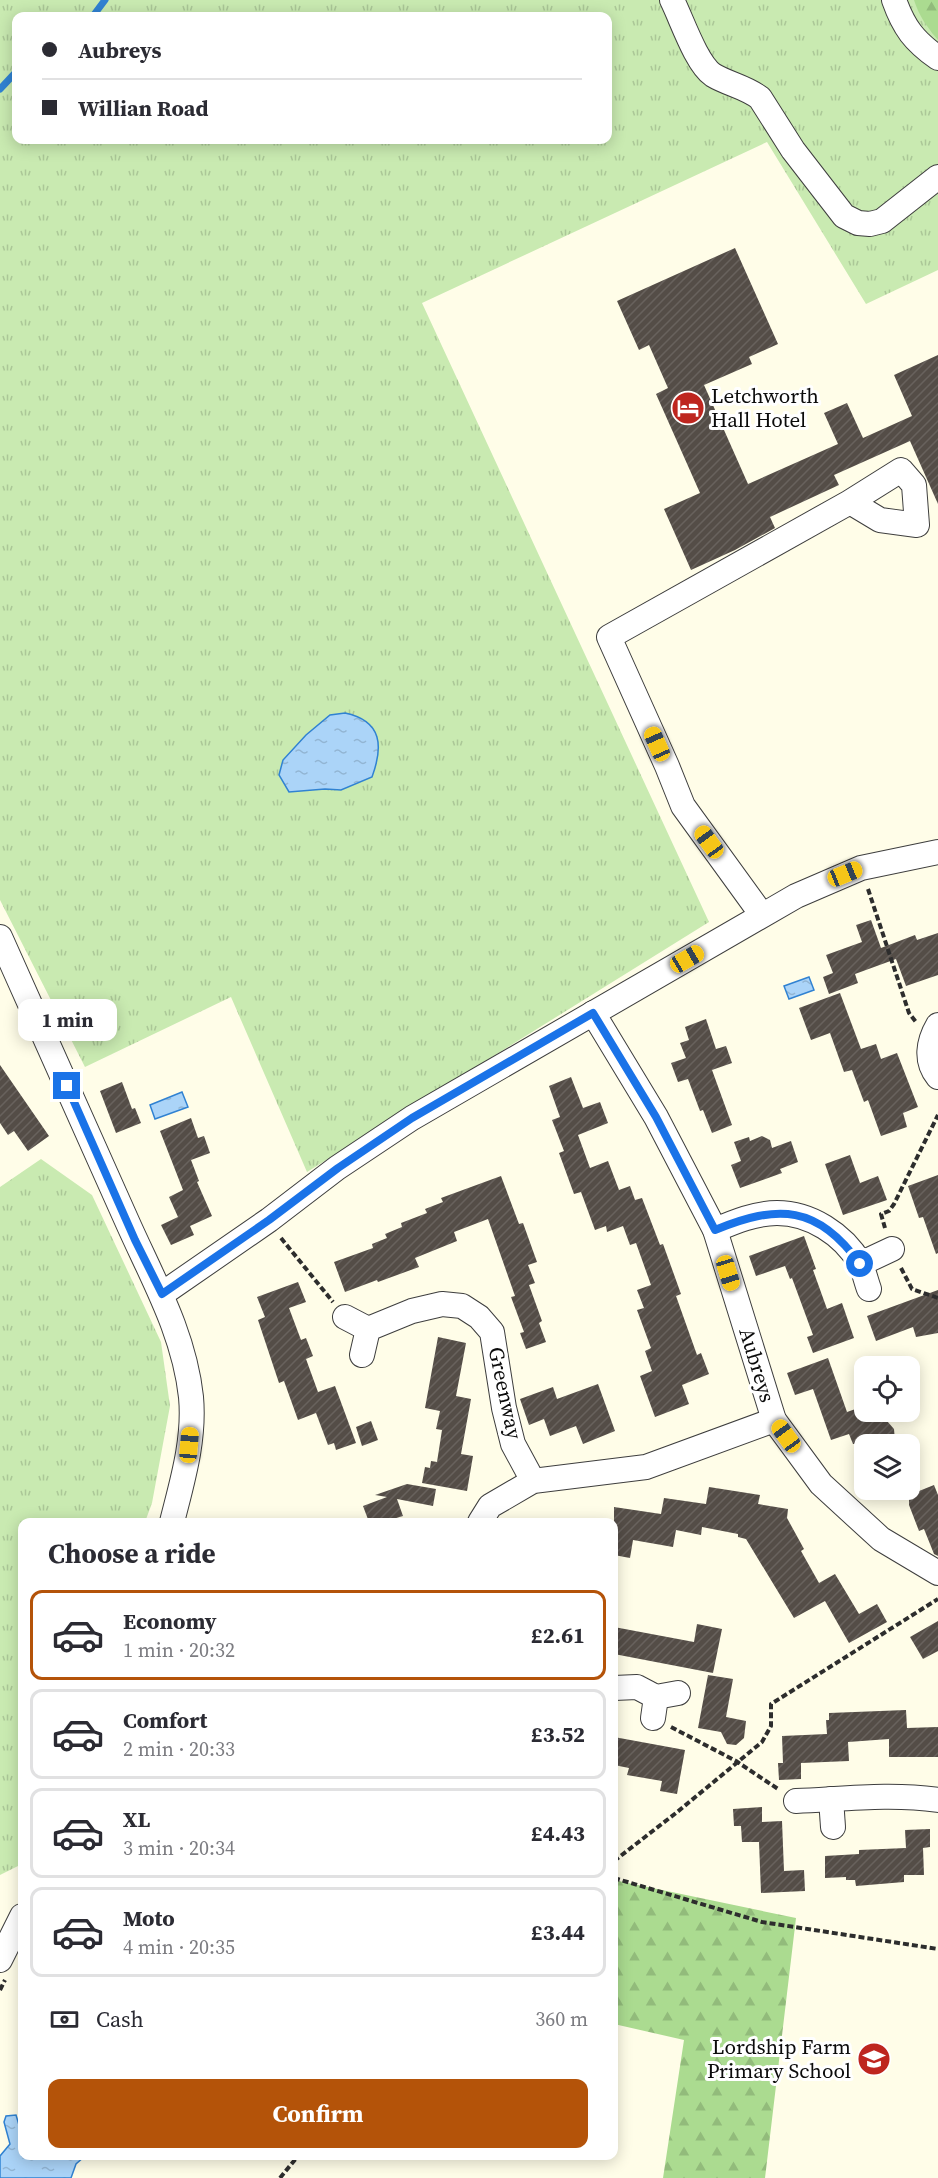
<!DOCTYPE html>
<meta charset="utf-8">
<style>
body{margin:0;font-family:"Source Serif 4",serif;background:#f7f7f7;color:#2b2b33;height:100vh;display:flex;flex-direction:column;font-size:22px;white-space:nowrap}
*{box-sizing:border-box;margin:0}
p{font-size:20px;color:#7c7c81}
.icon{flex:none;width:33px;height:33px;fill:none;stroke:currentColor;stroke-width:2;stroke-linecap:round;stroke-linejoin:round}
.map{position:relative;flex:1;overflow:hidden}
.details{position:absolute;left:18px;top:1518px;width:600px;height:642px;display:flex;flex-direction:column;background:#fff;border-radius:12px;box-shadow:0 3px 15px #0003}
.details>*{flex:none}
.guide{position:absolute;left:12px;top:12px;width:600px;height:132px;border-radius:12px;box-shadow:0 3px 15px #0003;display:grid;align-content:center;height:132px;padding:0 30px;background:#fff}
.fabs{position:absolute;left:854px;top:1356px;display:grid;gap:12px}
.fabs a{display:grid;place-items:center;width:66px;height:66px;border-radius:12px;background:#fff;box-shadow:0 3px 15px #0003;font-size:30px}
.end{position:absolute;width:27px;height:27px;margin:-14px;border:8px solid #1a73e8;background:#fff;box-shadow:0 0 0 3px #fff}
.from{border-radius:50%}
.bubble{position:absolute;height:42px;border-radius:12px;background:#fff;box-shadow:0 3px 15px #0003;font-size:20px;font-weight:700;line-height:42px;text-align:center}
.car{position:absolute;width:18px;height:36px;margin:-18px -9px;border-radius:8px;box-shadow:0 0 4px 2px #0007;background:linear-gradient(#f5c518 24%,#345 0 40%,#f5c518 0 76%,#345 0 86%,#f5c518 0)}
.guide b{display:flex;align-items:center;gap:21px;height:57px;font-size:22px}
.guide b+b{border-top:2px solid #e1e1e2}
.guide i{width:15px;height:15px;background:#2b2b33}
ul{padding:0;list-style:none}
li{display:flex;align-items:center;gap:18px;height:90px;margin:0 12px 9px;padding:0 18px;border:3px solid #e1e1e2;border-radius:12px}
li div{flex:1}
li b{display:block;font-size:22px}
li em{font-style:normal;font-weight:700}
li.on{border-color:#b45309}
li>.icon{width:54px;height:54px;stroke-width:1.5}
h2{padding:0 30px;font-size:27px;line-height:72px}
.pay{display:flex;align-items:center;gap:15px;height:66px;padding:0 30px;font-size:22px}
.pay p{margin-inline-start:auto}
.action{display:flex;gap:12px;margin-top:auto;padding:12px 30px}
.action a{flex:1;height:69px;border-radius:12px;background:#b45309;color:#fff;font-size:24px;font-weight:700;line-height:69px;text-align:center}
.map>svg:first-child{display:block}
.grass{fill:url(#grass-tufts);fill-rule:evenodd}
.forest{fill:url(#forest-firs)}
.water{fill:url(#water-ripples);stroke:#3082d2;stroke-width:1.5}
.lines{fill:none;stroke-linecap:round;stroke-linejoin:round}
.stream{stroke:#3082d2;stroke-width:7}
.building{fill:url(#building-hatch)}
.minor-casing{stroke:#3e3e3e;stroke-width:26}
.path{stroke:#2d2d2d;stroke-width:4;stroke-dasharray:6 3;stroke-linecap:butt}
.minor{stroke:#fff;stroke-width:24}
.route{stroke:#1a73e8;stroke-width:8}
.labels{text-anchor:middle;stroke-width:6;stroke-linejoin:round;paint-order:stroke}
.poi-label{font-size:21px;fill:#0b0b0b;stroke:#fff;text-anchor:start}
.street-label{font-size:21px;fill:#0b0b0b;stroke:#fff}
</style>
<div class="map">
<svg width="938" height="2178" viewBox="0 0 938 2178">
<defs>
<pattern id="grass-tufts" width="24" height="20" patternUnits="userSpaceOnUse" patternTransform="scale(1.5)"><rect width="24" height="20" fill="#c9eab1"/><path d="M3 7l-1-3M5 7V3M7 7l1-3M15 17l-1-3M17 17v-4M19 17l1-3" fill="none" stroke="#abc797"/></pattern>
<pattern id="forest-firs" width="22" height="20" patternUnits="userSpaceOnUse" patternTransform="scale(1.5)"><rect width="22" height="20" fill="#abdb90"/><path d="M5 1l3.5 6h-7zM16 11l3.5 6h-7z" fill="#92bb7b"/></pattern>
<pattern id="water-ripples" width="26" height="14" patternUnits="userSpaceOnUse" patternTransform="scale(1.5)"><rect width="26" height="14" fill="#abd4f8"/><path d="M2 4q2-2 4 0t4 0M15 11q2-2 4 0t4 0" fill="none" stroke="#92b5d3"/></pattern>
<pattern id="building-hatch" width="6" height="6" patternUnits="userSpaceOnUse" patternTransform="scale(1.5)"><rect width="6" height="6" fill="#544d47"/><path d="M-1 1l2-2M0 6l6-6M5 7l2-2" fill="none" stroke="#68625d"/></pattern>
</defs>
<rect width="100%" height="100%" fill="#fffde8"/>
<g class="grass">
<path d="M0,0H938V270L866,304L767,142L422,303L709,922L307,1172L231,997L85,1067L0,900ZM16,16H608V140H16Z"/>
<path d="M41,1159L92,1195L161,1342L170,1406L152,1503L145,1522H22V1864L0,1875V1187Z"/>
</g>
<g class="forest">
<path d="M914,0H938V40C927,27 919,16 914,0Z"/>
<path d="M614,1880L796,1918L765,2178H663L684,2040L614,2024Z"/>
</g>
<g class="water">
<path d="M345,713C383,721 383,747 372,777L341,790L325,789L289,792L279,775L283,760L306,735L330,715Z"/>
<path d="M809,977L814,990L789,999L784,986Z"/>
<path d="M182,1092L188,1107L155,1119L150,1105Z"/>
<path d="M16,2115L22,2135V2156H85L76,2164L71,2178H0V2156L10,2144L4,2122L6,2116Z"/>
</g>
<g class="lines">
<g class="stream">
<path d="M93,16L105,0"/>
<path d="M0,89L16,72"/>
</g>
</g>
<g class="building">
<path d="M735,248L778,344L749,357L752,364L704,385L748,484L838,444L824,413L847,403L863,438L912,416L894,375L938,355V504L910,441L834,475L839,485L770,517L775,528L735,550L691,570L664,509L700,493L656,394L668,388L649,345L639,350L617,301Z"/>
<path d="M871,920L881,948L915,935L917,940L938,933V975L906,986L896,959L855,974L858,983L829,994L823,977L833,973L826,955L862,942L856,925Z"/>
<path d="M840,993L861,1049L876,1044L881,1059L897,1053L918,1107L903,1113L907,1127L881,1136L868,1100L864,1102L852,1070L844,1072L830,1033L811,1040L799,1008Z"/>
<path d="M706,1019L716,1049L726,1046L732,1063L712,1070L732,1125L712,1133L703,1110L700,1111L688,1079L678,1082L671,1063L686,1058L680,1043L689,1040L685,1027Z"/>
<path d="M0,1065L49,1136L28,1151L14,1131L8,1135L0,1123Z"/>
<path d="M571,1077L583,1108L600,1102L608,1123L578,1135L590,1168L608,1161L619,1190L630,1186L635,1200L642,1198L660,1245L663,1244L681,1294L676,1296L697,1355L701,1353L709,1374L682,1385L689,1404L655,1417L640,1376L652,1371L645,1351L651,1348L637,1310L644,1308L637,1290L651,1285L636,1243L630,1245L623,1226L607,1232L606,1226L595,1230L581,1192L574,1194L559,1153L564,1151L552,1120L560,1117L549,1086Z"/>
<path d="M122,1082L132,1109L135,1108L141,1123L116,1133L100,1091Z"/>
<path d="M191,1118L198,1138L204,1136L210,1153L191,1160L199,1181L197,1182L212,1216L190,1226L194,1235L171,1245L161,1225L178,1217L169,1197L183,1190L160,1131Z"/>
<path d="M762,1136L770,1140L772,1148L791,1141L798,1162L780,1169L782,1173L740,1188L731,1165L741,1161L734,1142L749,1137L750,1141Z"/>
<path d="M850,1155L860,1183L878,1176L887,1200L843,1215L825,1164Z"/>
<path d="M938,1175V1253L936,1254L923,1217L919,1218L908,1186Z"/>
<path d="M501,1176L519,1224L523,1223L537,1262L528,1265L535,1283L529,1285L542,1321L539,1323L546,1342L526,1349L520,1333L524,1332L511,1297L515,1296L488,1219L454,1232L457,1241L415,1258L419,1267L378,1282L377,1280L345,1292L334,1262L373,1248L372,1244L387,1238L385,1234L402,1227L401,1223L427,1213L425,1209L443,1202L441,1198Z"/>
<path d="M804,1236L816,1269L813,1270L827,1309L842,1303L854,1338L813,1353L807,1337L813,1335L792,1278L790,1279L785,1266L756,1276L749,1256Z"/>
<path d="M298,1282L306,1302L289,1308L301,1340L306,1338L313,1356L306,1359L318,1392L335,1386L356,1443L336,1450L334,1443L328,1445L316,1413L298,1420L284,1381L279,1383L258,1320L265,1317L257,1297Z"/>
<path d="M938,1290V1333L916,1337L913,1327L876,1341L867,1316Z"/>
<path d="M438,1337L466,1343L456,1396L471,1399L461,1454L473,1456L467,1491L422,1483L425,1467L430,1468L431,1461L437,1462L442,1430L436,1429L440,1411L425,1408Z"/>
<path d="M828,1358L847,1412L864,1406V1412H887V1421L894,1429L895,1441L884,1444H853L849,1434L831,1440L813,1389L795,1395L787,1373Z"/>
<path d="M598,1384L615,1431L583,1444L576,1426L550,1436L544,1419L529,1425L520,1399L553,1387L557,1399Z"/>
<path d="M371,1421L378,1440L362,1446L356,1427Z"/>
<path d="M407,1484L436,1489L433,1506L397,1499L403,1516L383,1522H369L363,1506L387,1497L375,1495Z"/>
<path d="M934,1485L938,1495V1556L934,1554L924,1529L919,1531L909,1505V1495Z"/>
<path d="M709,1487L760,1495L758,1504L788,1509L787,1518L804,1549L801,1551L819,1583L835,1574L859,1614L877,1604L887,1622L849,1643L825,1601L794,1618L746,1539L738,1537V1534L702,1527L701,1535L676,1530L673,1547L633,1540L630,1558L614,1555V1507L661,1514L664,1498L706,1504Z"/>
<path d="M938,1621V1651L923,1659L910,1637Z"/>
<path d="M697,1624L722,1629L713,1673L614,1654V1627L694,1642Z"/>
<path d="M708,1675L733,1679L726,1717L746,1721L744,1738L736,1745L727,1744L721,1732L698,1728Z"/>
<path d="M906,1710L907,1728L938,1727V1757H889V1739L848,1742L849,1761L801,1763V1779L779,1780L778,1763H783L782,1736L827,1734L826,1720H829V1713Z"/>
<path d="M614,1737L685,1750L677,1794L660,1791L662,1781L627,1775L629,1768L614,1765Z"/>
<path d="M762,1807V1822L782,1821L784,1871L804,1870L805,1891L761,1893L759,1842H742L741,1826H734L733,1809Z"/>
<path d="M930,1829V1847L923,1848L924,1875H904V1882L856,1886L855,1880H846V1877L825,1878V1856L859,1854V1850L906,1848L905,1830Z"/>
</g>
<g class="lines">
<defs>
<g id="minor">
<path d="M672,0C682,20 696,63 713,75C728,84 746,87 760,98L793,150L844,216L858,223L870,224L882,221L938,177"/>
<path d="M894,0C904,28 914,41 938,58"/>
<path d="M762,915L683,806L667,766L609,637L850,502L880,520L917,525L914,485L901,470L850,502"/>
<path d="M0,937C42,1031 84,1125 126,1219C152,1278 184,1332 191,1397C195,1440 182,1482 172,1522"/>
<path d="M593,1013L656,1117L715,1230L774,1420L821,1484L881,1539L938,1573"/>
<path d="M938,1025C928,1042 925,1061 938,1077"/>
<path d="M715,1230C734,1222 755,1213 777,1213C810,1213 843,1234 860,1263C864,1271 866,1281 869,1289"/>
<path d="M860,1264L892,1249"/>
<path d="M162,1294L269,1220L337,1168L412,1118L796,896L861,868L938,852"/>
<path d="M345,1317L368,1329"/>
<path d="M362,1355L368,1329L412,1311L442,1304L462,1306L479,1317L492,1332L504,1408L513,1444L533,1481"/>
<path d="M480,1522L490,1506L533,1481L646,1467L774,1420"/>
<path d="M614,1688L637,1687L656,1697L678,1693"/>
<path d="M653,1718L656,1697"/>
<path d="M831,1799L833,1827"/>
<path d="M796,1801C844,1799 891,1793 938,1800"/>
<path d="M0,1960L22,1916"/>
</g>
</defs>
<use href="#minor" class="minor-casing"/>
<g class="path">
<path d="M868,889L909,1013L916,1022"/>
<path d="M885,1228L881,1214L889,1211L894,1204L938,1115"/>
<path d="M281,1238L333,1302"/>
<path d="M901,1268L912,1289L938,1298"/>
<path d="M671,1727L736,1761L778,1789"/>
<path d="M614,1861L676,1813L762,1742L771,1726V1704L938,1599"/>
<path d="M614,1878L762,1922L938,1949"/>
<path d="M0,1990L5,1980"/>
<path d="M280,2178L298,2156"/>
</g>
<use href="#minor" class="minor"/>
</g>
<g class="lines">
<path class="route" d="M67,1086L135,1240L162,1294L269,1220L338,1168L412,1118L593,1013L656,1117L715,1230C778,1204 818,1205 860,1264"/>
</g>
<defs>
<symbol id="hotel-disc" viewBox="-11 -11 22 22"><circle r="9.5" fill="#be261f" stroke="#fff"/><path d="M-6-4.5h1.5V1H6V5H4.5V3h-9V5H-6ZM-4 0a1.8 1.8 0 1 1 3.6 0ZM.5 0V-2.5h3Q6-2.5 6 0Z" fill="#fff"/></symbol>
<symbol id="school-disc" viewBox="-11 -11 22 22"><circle r="9.5" fill="#be261f" stroke="#fff"/><path d="M0-5L7-2L0 1L-7-2ZM-4 1L0 2.5L4 1V4Q0 6-4 4Z" fill="#fff"/></symbol>
</defs>
<g fill-rule="evenodd">
<use href="#hotel-disc" x="669" y="389" width="38" height="38"/>
<use href="#school-disc" x="855" y="2040" width="38" height="38"/>
</g>
<g class="labels">
<g class="poi-label">
<text x="711" y="403">Letchworth<tspan x="711" dy="24">Hall Hotel</tspan></text>
<text x="851" y="2054" text-anchor="end">Lordship Farm<tspan x="851" dy="24">Primary School</tspan></text>
</g>
<g class="street-label">
<text transform="translate(757 1365) rotate(73)" y="7">Aubreys</text>
<text transform="translate(505 1393) rotate(78)" y="7">Greenway</text>
</g>
</g>
</svg>
<div class="fabs">
<a><svg class="icon" aria-label="locate" viewBox="0 0 24 24"><circle cx="12" cy="12" r="6"/><path d="M12 2v4M12 18v4M2 12h4M18 12h4"/></svg></a>
<a><svg class="icon" aria-label="layers" viewBox="0 0 24 24"><path d="M12 4l9 5-9 5-9-5zM3 14l9 5 9-5"/></svg></a>
</div>
<i class="end from" style="left:860px;top:1264px"></i>
<i class="end" style="left:67px;top:1086px"></i>
<div class="bubble" style="left:18px;top:999px;width:99px">1 min</div>
<i class="car" style="left:657px;top:744px;rotate:336deg"></i>
<i class="car" style="left:709px;top:842px;rotate:324deg"></i>
<i class="car" style="left:845px;top:874px;rotate:68deg"></i>
<i class="car" style="left:687px;top:959px;rotate:60deg"></i>
<i class="car" style="left:728px;top:1273px;rotate:163deg"></i>
<i class="car" style="left:786px;top:1436px;rotate:324deg"></i>
<i class="car" style="left:189px;top:1445px;rotate:5deg"></i>
<div class="guide">
<b><i class="from"></i>Aubreys</b>
<b><i></i>Willian Road</b>
</div>
<section class="details">
<h2>Choose a ride</h2>
<ul>
<li class="on"><svg class="icon" aria-label="car" viewBox="0 0 24 24"><path d="M5 17H2v-5l4-1 3-4h7l3 4 3 1v5h-3M9 17h6M6 11h13"/><circle cx="7" cy="17" r="2"/><circle cx="17" cy="17" r="2"/></svg><div><b>Economy</b><p>1 min · 20:32</p></div><em>£2.61</em></li>
<li><svg class="icon" aria-label="car" viewBox="0 0 24 24"><path d="M5 17H2v-5l4-1 3-4h7l3 4 3 1v5h-3M9 17h6M6 11h13"/><circle cx="7" cy="17" r="2"/><circle cx="17" cy="17" r="2"/></svg><div><b>Comfort</b><p>2 min · 20:33</p></div><em>£3.52</em></li>
<li><svg class="icon" aria-label="car" viewBox="0 0 24 24"><path d="M5 17H2v-5l4-1 3-4h7l3 4 3 1v5h-3M9 17h6M6 11h13"/><circle cx="7" cy="17" r="2"/><circle cx="17" cy="17" r="2"/></svg><div><b>XL</b><p>3 min · 20:34</p></div><em>£4.43</em></li>
<li><svg class="icon" aria-label="car" viewBox="0 0 24 24"><path d="M5 17H2v-5l4-1 3-4h7l3 4 3 1v5h-3M9 17h6M6 11h13"/><circle cx="7" cy="17" r="2"/><circle cx="17" cy="17" r="2"/></svg><div><b>Moto</b><p>4 min · 20:35</p></div><em>£3.44</em></li>
</ul>
<div class="pay"><svg class="icon" aria-label="cash" viewBox="0 0 24 24"><path d="M3 7h18v10H3z"/><circle cx="12" cy="12" r="2"/></svg>Cash<p>360 m</p></div>
<div class="action"><a>Confirm</a></div>
</section>
</div>
